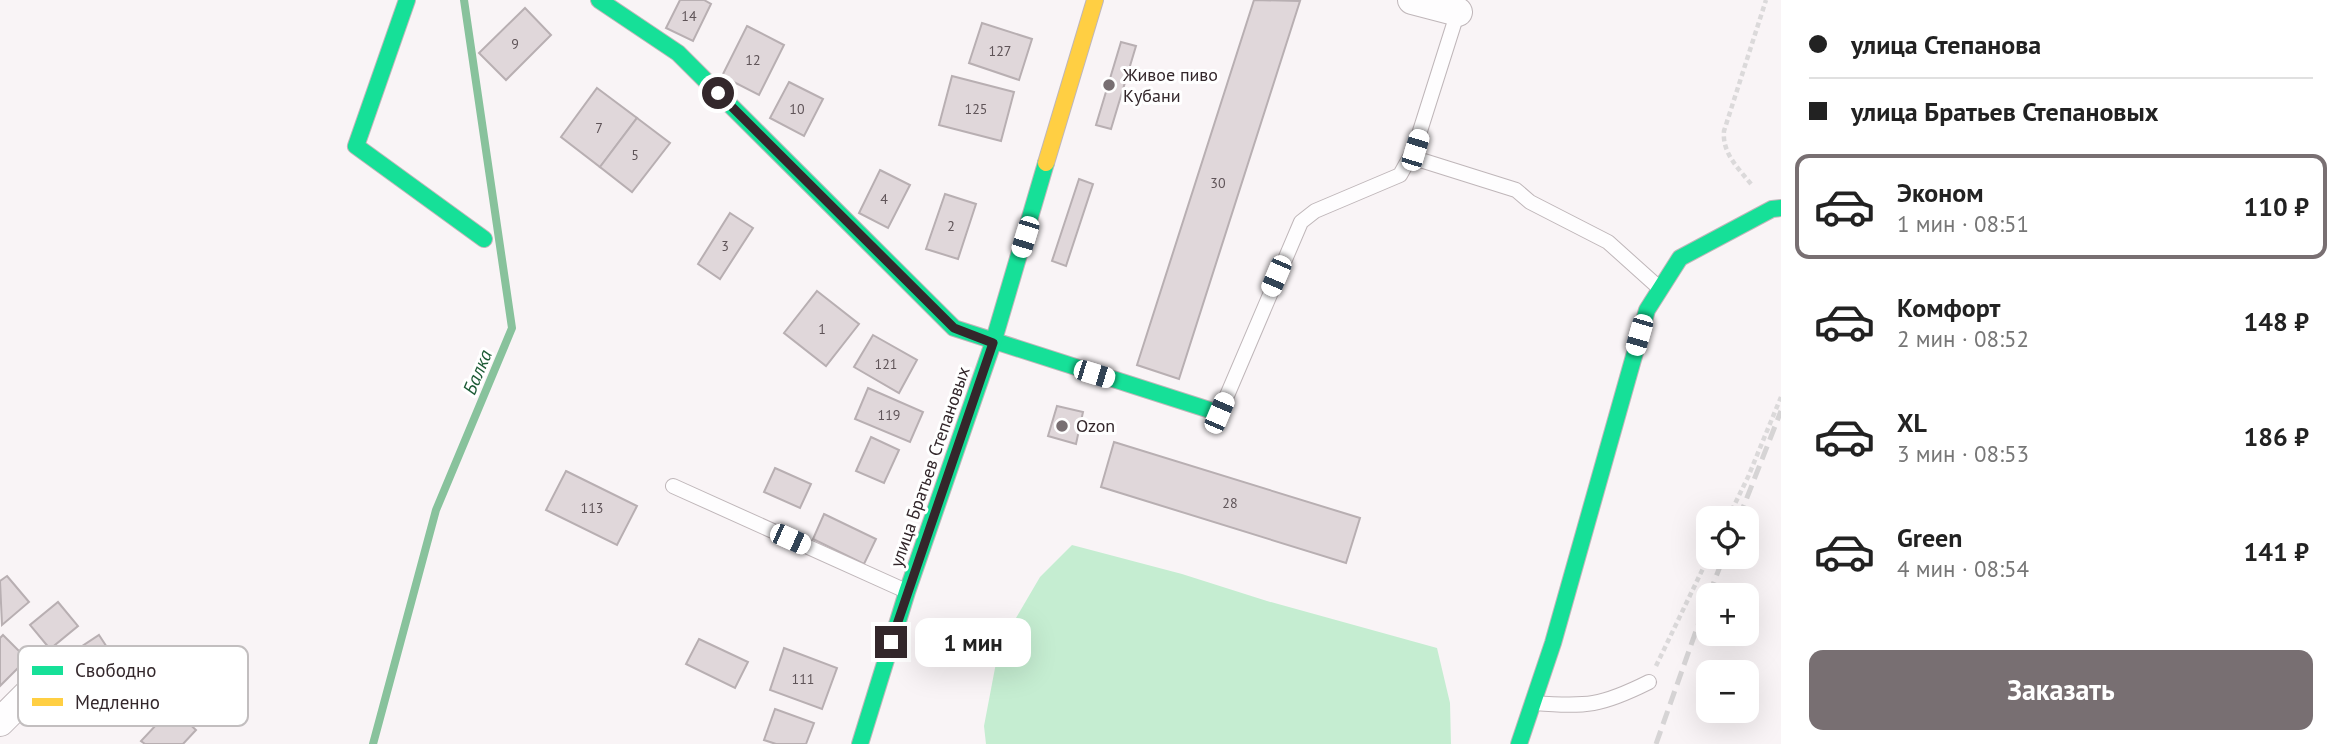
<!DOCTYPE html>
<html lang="ru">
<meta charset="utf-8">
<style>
body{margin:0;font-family:"PT Sans",sans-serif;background:#f6f6f6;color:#222;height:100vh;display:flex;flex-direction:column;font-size:26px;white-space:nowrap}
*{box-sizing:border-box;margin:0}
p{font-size:23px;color:#767676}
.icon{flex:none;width:38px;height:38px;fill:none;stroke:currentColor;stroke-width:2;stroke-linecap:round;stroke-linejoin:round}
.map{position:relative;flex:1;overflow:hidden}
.side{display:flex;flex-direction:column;background:#fff;width:560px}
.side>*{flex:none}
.hud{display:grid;align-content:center;height:154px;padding:0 28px;background:#fff}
.fabs{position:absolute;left:1696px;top:506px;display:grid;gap:14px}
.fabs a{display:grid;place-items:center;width:63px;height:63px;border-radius:14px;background:#fff;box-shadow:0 7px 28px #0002;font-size:35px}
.end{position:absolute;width:32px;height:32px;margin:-16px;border:9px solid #33272b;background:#fff;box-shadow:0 0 0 4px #fff}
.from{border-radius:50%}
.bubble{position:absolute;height:49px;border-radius:14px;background:#fff;box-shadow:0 7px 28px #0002;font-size:23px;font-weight:700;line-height:49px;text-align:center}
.car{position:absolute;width:21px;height:42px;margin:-21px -10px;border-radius:9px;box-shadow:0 0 5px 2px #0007;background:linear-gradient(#fff 24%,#345 0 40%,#fff 0 76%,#345 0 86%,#fff 0)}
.hud b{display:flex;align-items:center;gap:24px;height:66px;font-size:26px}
.hud b+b{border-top:2px solid #e0e0e0}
.hud i{width:18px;height:18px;background:#222}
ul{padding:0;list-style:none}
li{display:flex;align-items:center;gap:21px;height:105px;margin:0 14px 10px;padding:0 14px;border:4px solid transparent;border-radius:14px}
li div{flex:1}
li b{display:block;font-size:26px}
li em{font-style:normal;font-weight:700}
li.on{border-color:#786f72}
li>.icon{width:63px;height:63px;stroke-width:1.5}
.cta{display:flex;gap:14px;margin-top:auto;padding:14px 28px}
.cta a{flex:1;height:80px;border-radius:14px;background:#786f72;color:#fff;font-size:28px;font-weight:700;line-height:80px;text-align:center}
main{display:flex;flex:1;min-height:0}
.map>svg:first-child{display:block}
.green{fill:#c5edd1}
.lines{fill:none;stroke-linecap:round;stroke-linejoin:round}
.stream{stroke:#88c29c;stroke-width:8}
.building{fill:#e0d7da;stroke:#b8afb2;stroke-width:2}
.lane-casing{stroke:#bfb6b9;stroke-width:16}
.street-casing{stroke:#bfb6b9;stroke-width:30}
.fast-casing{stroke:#bfb6b9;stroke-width:18}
.slow-casing{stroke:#bfb6b9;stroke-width:18}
.path{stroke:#dbd9da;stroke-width:4.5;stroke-dasharray:5 3.5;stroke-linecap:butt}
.lane{stroke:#fefdfe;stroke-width:14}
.street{stroke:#fefdfe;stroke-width:28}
.fast{stroke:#16e098;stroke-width:16}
.slow{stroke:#ffcf43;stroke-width:16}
.rail{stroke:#d6d4d5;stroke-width:5;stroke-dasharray:14 7;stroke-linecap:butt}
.route{stroke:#33272b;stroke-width:9}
.poi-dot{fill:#786f72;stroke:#fff;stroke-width:2.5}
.labels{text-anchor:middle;stroke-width:6;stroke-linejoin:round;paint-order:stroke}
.number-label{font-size:14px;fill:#5e5357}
.poi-label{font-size:18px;fill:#33272b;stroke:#fff;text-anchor:start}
.street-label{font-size:18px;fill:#33272b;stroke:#fff}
.water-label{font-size:19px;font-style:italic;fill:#1e5c37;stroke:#fff}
.key{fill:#fff;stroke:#c2bebf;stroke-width:2}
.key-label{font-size:19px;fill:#33272b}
</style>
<main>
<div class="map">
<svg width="1781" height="744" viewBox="0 0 1781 744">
<rect width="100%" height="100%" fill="#f9f4f6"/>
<path class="green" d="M1072,545L1182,574L1267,601L1437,648L1450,703L1451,744H986L984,726L999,647L1040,577Z"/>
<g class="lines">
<path class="stream" d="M373,744L436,510L512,328L464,0"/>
</g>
<g class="building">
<path d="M680,0H704L711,4L693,41L666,28Z"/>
<path d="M1254,0L1300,1L1179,379L1137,365Z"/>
<path d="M525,8L551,35L506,80L479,53Z"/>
<path d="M982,23L1032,39L1019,80L969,63Z"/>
<path d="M747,26L784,45L759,95L722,76Z"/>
<path d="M1121,42L1136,46L1111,129L1096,125Z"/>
<path d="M952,76L1014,92L1001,141L939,125Z"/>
<path d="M789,82L823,99L804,136L770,118Z"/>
<path d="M597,88L637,118L600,167L561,137Z"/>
<path d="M637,118L670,143L632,192L600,167Z"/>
<path d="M880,170L910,185L888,228L859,213Z"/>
<path d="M1079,179L1093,184L1066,266L1052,261Z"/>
<path d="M945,194L976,204L958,259L926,249Z"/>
<path d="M730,213L753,228L720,279L698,264Z"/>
<path d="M817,291L859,324L826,366L784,333Z"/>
<path d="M873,335L917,360L899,393L854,367Z"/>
<path d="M868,388L923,412L910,442L855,419Z"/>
<path d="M1057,406L1083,412L1076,444L1048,436Z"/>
<path d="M871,437L899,450L884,483L856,471Z"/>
<path d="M1114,442L1360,518L1346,563L1101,487Z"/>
<path d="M775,468L811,484L800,508L764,492Z"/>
<path d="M566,471L637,506L617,545L546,510Z"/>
<path d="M824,514L876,539L864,564L813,539Z"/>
<path d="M7,576L29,602L2,625L0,581Z"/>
<path d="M58,602L78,626L50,649L30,625Z"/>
<path d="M3,635L27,659L0,686V638Z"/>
<path d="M99,635L116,661L79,687L61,660Z"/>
<path d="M699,639L748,662L735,688L686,664Z"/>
<path d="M784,648L837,668L822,709L770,690Z"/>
<path d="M172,708L196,730L183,744H145L141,741Z"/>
<path d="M775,709L814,723L806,744H776L764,740Z"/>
</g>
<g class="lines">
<defs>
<g id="lane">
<path d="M1411,157L1516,190L1530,202L1608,242L1657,286"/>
<path d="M1220,412L1301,222L1315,211L1400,175L1414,150L1459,8"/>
<path d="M673,486L906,591"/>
<path d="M1534,703C1587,707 1601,706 1649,682"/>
</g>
<g id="street">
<path d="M1412,0L1458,12"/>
<path d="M0,722L45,677"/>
</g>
<g id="fast">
<path d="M407,0L356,146L484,239"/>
<path d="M599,0L678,53L954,328L1219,413"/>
<path d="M860,744L907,592L993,343L1046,163"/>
<path d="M1519,744L1553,643L1647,310L1680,258L1772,209L1781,208"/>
</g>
<path id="slow" d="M1046,163L1095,0"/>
</defs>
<use href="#lane" class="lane-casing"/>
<use href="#street" class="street-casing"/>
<use href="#fast" class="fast-casing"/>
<use href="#slow" class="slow-casing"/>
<g class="path">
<path d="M1751,184C1738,168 1722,153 1724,131L1766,0"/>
<path d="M1728,518L1748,477L1781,397"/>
<path d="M1656,666L1709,556"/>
</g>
<use href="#lane" class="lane"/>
<use href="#street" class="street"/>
<use href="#fast" class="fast"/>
<use href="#slow" class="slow"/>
<g class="rail">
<path d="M1739,518L1781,411"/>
<path d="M1709,595L1724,556"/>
<path d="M1656,744L1708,597"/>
</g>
</g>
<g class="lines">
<path class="route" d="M718,93L954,328L993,343L891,642"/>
</g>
<g class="poi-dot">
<circle cx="1109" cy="85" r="7"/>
<circle cx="1062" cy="426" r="7"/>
</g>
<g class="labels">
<g class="number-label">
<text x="689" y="21">14</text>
<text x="515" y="49">9</text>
<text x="1000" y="56">127</text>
<text x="753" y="65">12</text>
<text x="797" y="114">10</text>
<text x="976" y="114">125</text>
<text x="599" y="133">7</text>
<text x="635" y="160">5</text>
<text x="1218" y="188">30</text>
<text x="884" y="204">4</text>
<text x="951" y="231">2</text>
<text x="725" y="251">3</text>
<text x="822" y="334">1</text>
<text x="886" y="369">121</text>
<text x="889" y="420">119</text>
<text x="1230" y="508">28</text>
<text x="592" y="513">113</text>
<text x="803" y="684">111</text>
</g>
<g class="poi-label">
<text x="1123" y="81">Живое пиво<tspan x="1123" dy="21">Кубани</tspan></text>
<text x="1076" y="432">Ozon</text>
</g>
<g class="street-label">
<text transform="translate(930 467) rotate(-71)" y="6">улица Братьев Степановых</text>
</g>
<g class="water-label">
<text transform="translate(477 372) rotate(-67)" y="7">Балка</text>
</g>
</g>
<rect x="18" y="646" width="230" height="80" rx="10" class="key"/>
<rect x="32" y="666" width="31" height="9" fill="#16e098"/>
<rect x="32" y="698" width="31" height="8" fill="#ffcf43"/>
<g class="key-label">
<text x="75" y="677">Свободно</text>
<text x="75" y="709">Медленно</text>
</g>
</svg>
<div class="fabs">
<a><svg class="icon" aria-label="locate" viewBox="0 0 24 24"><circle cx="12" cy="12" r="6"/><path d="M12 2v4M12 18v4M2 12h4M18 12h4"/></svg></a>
<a>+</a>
<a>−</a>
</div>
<i class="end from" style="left:718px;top:93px"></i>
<i class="end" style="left:891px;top:642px"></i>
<div class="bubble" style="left:915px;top:618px;width:116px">1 мин</div>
<i class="car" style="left:1415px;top:150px;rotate:17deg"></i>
<i class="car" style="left:1025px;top:237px;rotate:197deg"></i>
<i class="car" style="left:1276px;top:276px;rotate:203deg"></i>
<i class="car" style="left:1639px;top:335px;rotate:196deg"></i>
<i class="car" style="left:1094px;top:374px;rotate:107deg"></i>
<i class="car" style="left:1219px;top:413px;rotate:23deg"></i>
<i class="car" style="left:790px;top:539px;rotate:114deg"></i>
</div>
<section class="side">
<div class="hud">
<b><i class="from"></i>улица Степанова</b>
<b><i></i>улица Братьев Степановых</b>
</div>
<ul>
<li class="on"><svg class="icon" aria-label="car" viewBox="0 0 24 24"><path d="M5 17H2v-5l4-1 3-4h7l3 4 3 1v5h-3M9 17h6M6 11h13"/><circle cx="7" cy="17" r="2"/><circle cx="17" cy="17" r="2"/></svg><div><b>Эконом</b><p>1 мин · 08:51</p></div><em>110 ₽</em></li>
<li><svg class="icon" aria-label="car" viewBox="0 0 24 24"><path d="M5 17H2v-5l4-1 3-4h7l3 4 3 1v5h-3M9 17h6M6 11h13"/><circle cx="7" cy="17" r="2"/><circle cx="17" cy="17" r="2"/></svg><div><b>Комфорт</b><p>2 мин · 08:52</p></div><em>148 ₽</em></li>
<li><svg class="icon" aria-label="car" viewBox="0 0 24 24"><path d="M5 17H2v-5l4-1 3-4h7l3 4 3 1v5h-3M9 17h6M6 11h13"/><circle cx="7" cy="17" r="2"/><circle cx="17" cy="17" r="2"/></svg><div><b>XL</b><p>3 мин · 08:53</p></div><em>186 ₽</em></li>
<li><svg class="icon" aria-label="car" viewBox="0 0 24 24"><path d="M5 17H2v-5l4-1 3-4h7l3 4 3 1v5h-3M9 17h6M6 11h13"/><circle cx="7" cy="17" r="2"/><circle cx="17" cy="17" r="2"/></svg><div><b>Green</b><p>4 мин · 08:54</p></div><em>141 ₽</em></li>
</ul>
<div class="cta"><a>Заказать</a></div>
</section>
</main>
